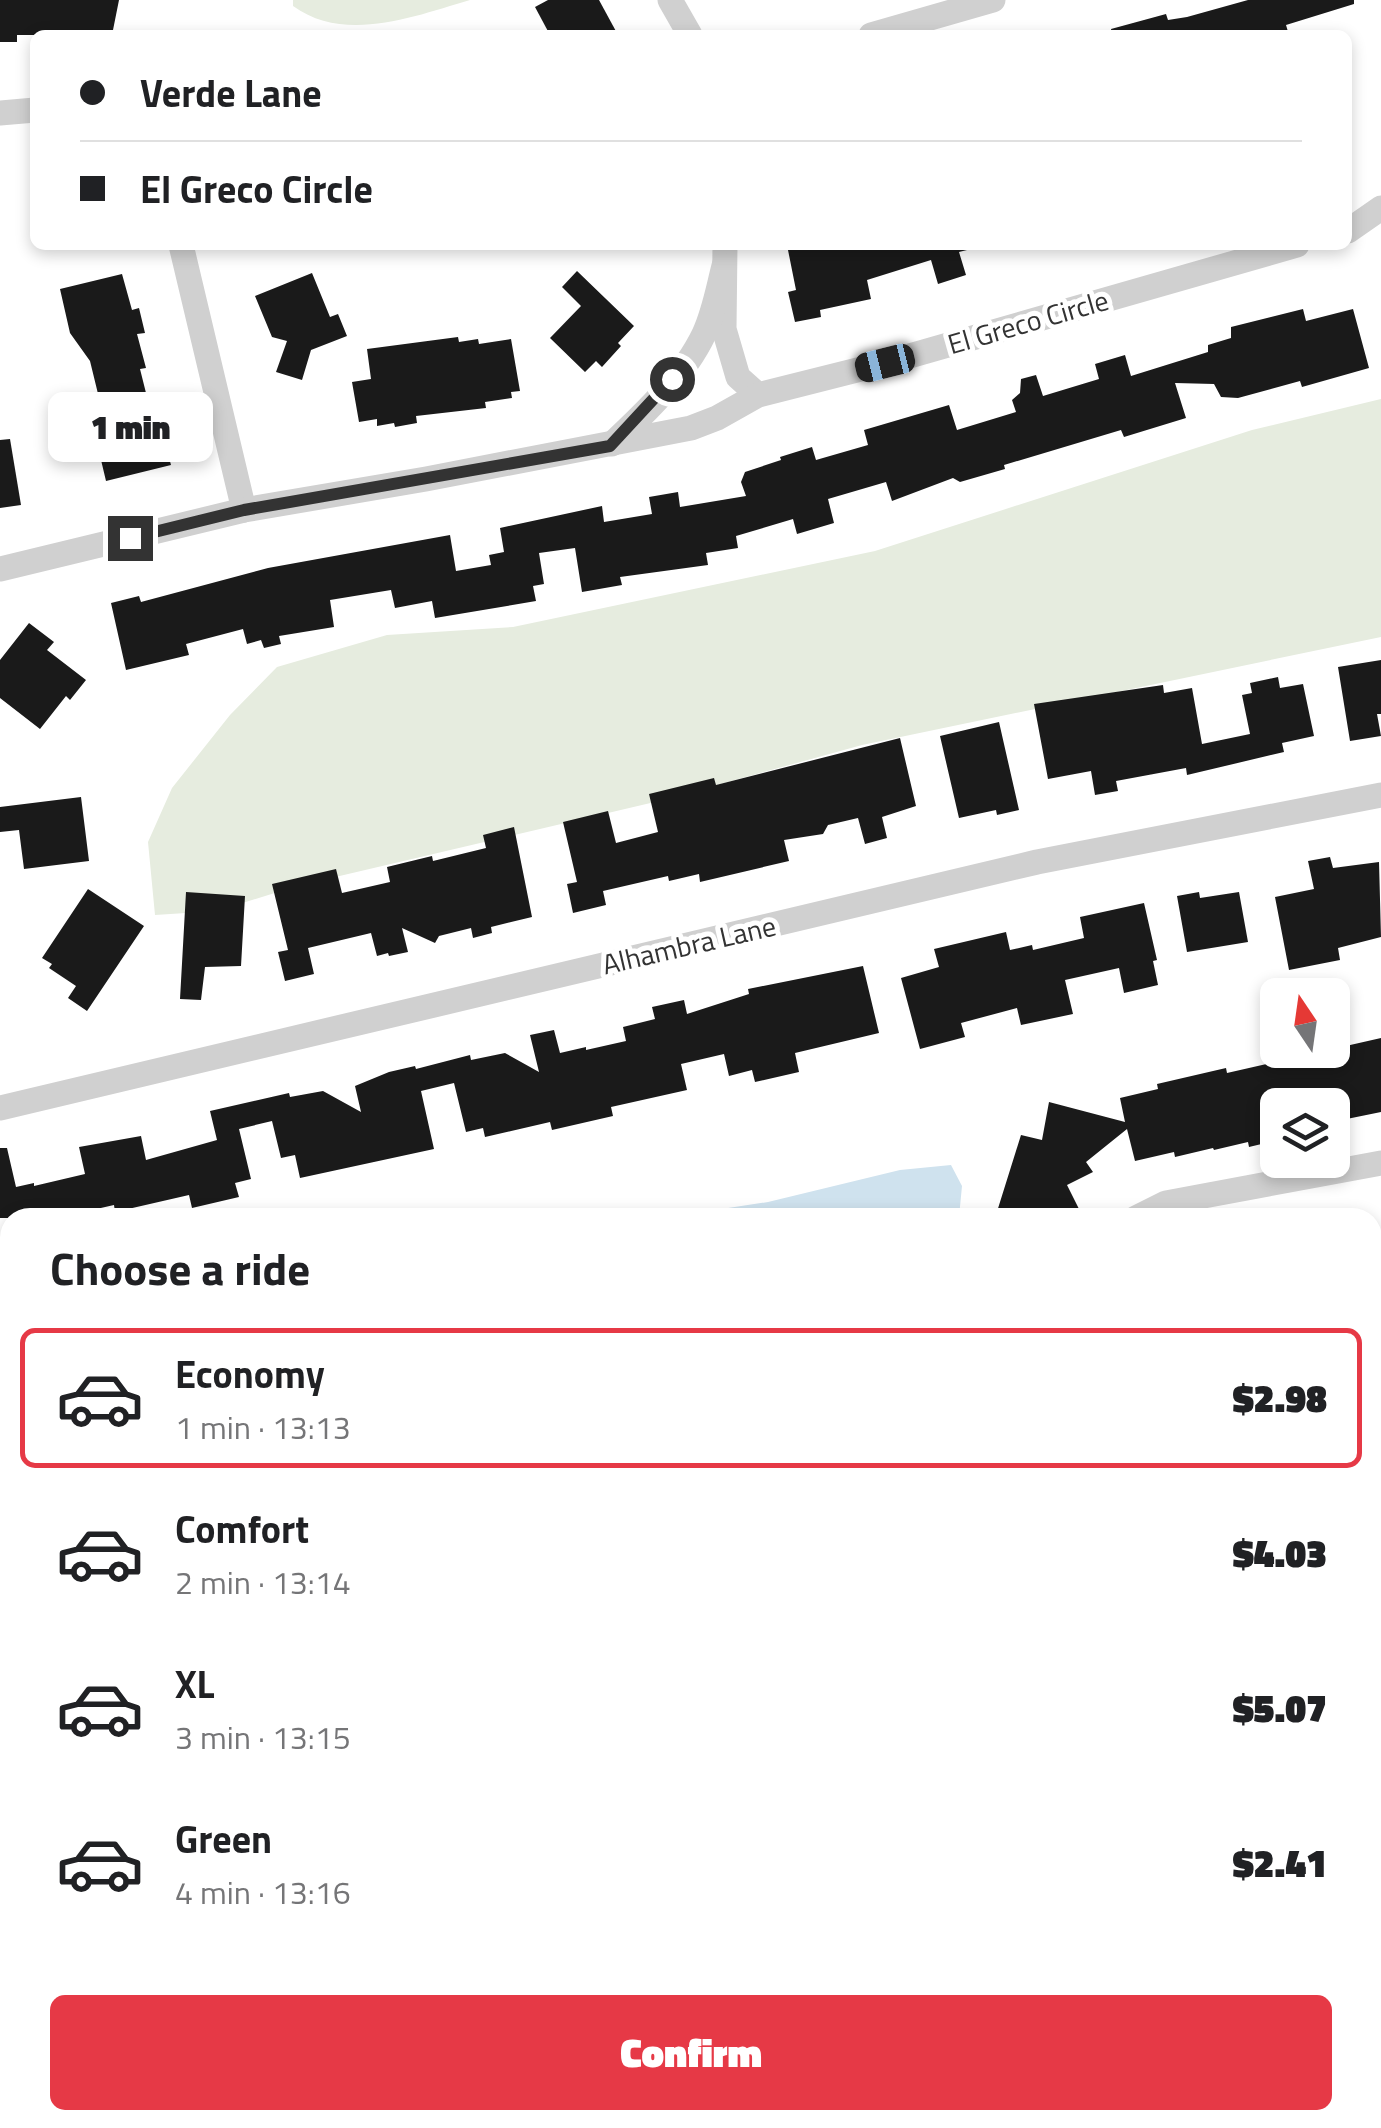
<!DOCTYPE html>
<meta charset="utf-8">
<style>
body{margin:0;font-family:"Titillium Web",sans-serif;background:#f2f2f2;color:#202124;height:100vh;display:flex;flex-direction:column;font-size:38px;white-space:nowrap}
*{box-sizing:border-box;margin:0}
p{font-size:32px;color:#757577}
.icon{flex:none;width:55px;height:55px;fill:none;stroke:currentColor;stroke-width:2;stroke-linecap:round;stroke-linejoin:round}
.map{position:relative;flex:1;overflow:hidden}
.sheet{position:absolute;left:0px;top:1208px;width:1382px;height:922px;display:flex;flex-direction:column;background:#fff;border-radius:30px 30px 0 0;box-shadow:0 5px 15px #0003}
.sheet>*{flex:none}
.guide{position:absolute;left:30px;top:30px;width:1322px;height:220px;border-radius:15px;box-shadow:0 5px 15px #0003;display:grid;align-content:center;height:220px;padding:0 50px;background:#fff}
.needle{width:65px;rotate:347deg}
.tools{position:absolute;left:1260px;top:978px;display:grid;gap:20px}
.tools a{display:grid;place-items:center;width:90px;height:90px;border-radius:15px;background:#fff;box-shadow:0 5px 15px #0003;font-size:50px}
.end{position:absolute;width:45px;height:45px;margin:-22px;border:12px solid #333;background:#fff;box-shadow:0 0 0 5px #fff}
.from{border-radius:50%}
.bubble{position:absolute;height:70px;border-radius:15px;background:#fff;box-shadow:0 5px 15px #0003;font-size:32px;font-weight:800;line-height:70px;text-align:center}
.car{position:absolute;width:30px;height:60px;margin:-30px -15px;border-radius:12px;box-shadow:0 0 8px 2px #0007;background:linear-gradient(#222 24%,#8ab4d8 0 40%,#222 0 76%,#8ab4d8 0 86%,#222 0)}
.guide b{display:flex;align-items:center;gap:35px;height:95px;font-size:38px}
.guide b+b{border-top:2px solid #e0e0e0}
.guide i{width:25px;height:25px;background:#202124}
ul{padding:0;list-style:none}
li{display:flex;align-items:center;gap:30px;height:140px;margin:0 20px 15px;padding:0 30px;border:5px solid transparent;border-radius:15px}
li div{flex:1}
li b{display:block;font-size:38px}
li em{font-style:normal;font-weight:800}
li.on{border-color:#e63946}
li>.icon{width:90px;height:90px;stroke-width:1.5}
h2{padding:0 50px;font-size:45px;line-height:120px}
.cta{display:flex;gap:20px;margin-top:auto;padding:20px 50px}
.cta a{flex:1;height:115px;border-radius:15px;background:#e63946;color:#fff;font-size:40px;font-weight:800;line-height:115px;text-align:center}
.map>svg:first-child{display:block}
.green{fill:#e6ecdf}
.water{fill:#cfe2ee}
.building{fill:#1a1a1a}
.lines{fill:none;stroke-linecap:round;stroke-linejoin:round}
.street{stroke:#d0d0d0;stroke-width:25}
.route{stroke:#333;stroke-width:12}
.labels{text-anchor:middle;stroke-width:10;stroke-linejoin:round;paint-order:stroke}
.street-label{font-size:28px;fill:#333;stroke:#fff}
</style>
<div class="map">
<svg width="1381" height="2128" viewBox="0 0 1381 2128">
<rect width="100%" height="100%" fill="#fff"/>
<g class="green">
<path d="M293,0H470C415,16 345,44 293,6Z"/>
<path d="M1381,399V637L862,745L659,801L297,886L217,911L155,915L148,842L172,788L230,715L277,667L387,635L513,627L875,551L1252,430Z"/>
<path d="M1373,1814L1381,1821V2128H741L742,2120H1372Z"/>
</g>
<path class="water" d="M951,1165L962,1186L959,1217H688L702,1212L768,1202L900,1170Z"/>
<g class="building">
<path d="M0,0H119L112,35H17V42H0Z"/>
<path d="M548,0H599L618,35H550L535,7Z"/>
<path d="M1248,0H1354V4L1286,25L1289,35H1112L1111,29L1166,14L1168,20L1187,17Z"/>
<path d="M787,245H966L967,250L959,252L966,275L938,284L931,260L867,280L871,299L820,310L821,317L795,322L788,292L796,290Z"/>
<path d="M577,271L634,326L618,343L621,346L602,367L596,361L585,372L550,338L581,306L562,287Z"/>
<path d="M312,273L330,317L338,314L347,336L311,350L302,380L276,372L287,341L272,337L255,296Z"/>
<path d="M122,274L132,310L139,308L145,333L137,334L146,368L140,369L157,437L163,435L171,465L106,481L88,405L100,402L90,361L70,333L60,289Z"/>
<path d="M1303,309L1306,321L1353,309L1369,368L1302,387L1300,381L1238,398L1221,397L1214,384L1175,383L1186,418L1124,437L1121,430L1004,465L1005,469L960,482L953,478L892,501L886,482L828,499L834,523L797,534L793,519L736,536L738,548L706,553L708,565L620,577L622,585L582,592L575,548L539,553L544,584L533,586L536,601L435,618L432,601L395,608L391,590L330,600L334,627L279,636L281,644L264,648L261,640L247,644L243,629L186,644L189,655L126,670L111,603L139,596L141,602L268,568L450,535L456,571L491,565L489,555L504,552L500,528L602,506L604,522L652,514L649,497L678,492L680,507L746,496L741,482L745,472L781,460L780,457L812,447L816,460L868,445L864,430L949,405L957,430L1016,412L1012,400L1020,393L1021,379L1036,375L1043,396L1099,379L1095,364L1125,355L1131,376L1208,352V345L1231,338V327Z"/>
<path d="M458,337L459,342L478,339L479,344L511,339L520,391L511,392L512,398L485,402L486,408L416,416L417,423L395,427L394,423L377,426V419L359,422L352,382L371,379L367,349Z"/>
<path d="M10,439L21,505L0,508V440Z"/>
<path d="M29,623L54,642L47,650L86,680L70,700L66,696L40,729L0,698V660Z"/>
<path d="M1381,660V714H1377L1381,736L1350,741L1338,667Z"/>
<path d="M1278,677L1280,688L1303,684L1314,736L1282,743L1284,752L1187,775L1186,768L1116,781L1118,791L1095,795L1091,771L1048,779L1034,704L1163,685L1164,693L1192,688L1202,744L1250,734L1242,695L1252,693L1250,683Z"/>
<path d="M999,722L1019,810L997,815L996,810L959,818L940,736Z"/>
<path d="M900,738L916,806L882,817L887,838L865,844L858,818L828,825L823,834L784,840L789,861L700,882L699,874L669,881L668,876L603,891L606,905L573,913L567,884L577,882L563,822L608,811L616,843L658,832L649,794L714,778L716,785Z"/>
<path d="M81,797L89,861L24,869L19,830L0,832V807Z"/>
<path d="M514,827L532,917L491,927L492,933L473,938L471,928L439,936L435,943L402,928L408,952L389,956L388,953L377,956L371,933L308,948L314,974L285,981L278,952L288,950L272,884L336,869L342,893L390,882L387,867L432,856L433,861L486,848L483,835Z"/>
<path d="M1330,857L1333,868L1379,862L1381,937L1338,948L1340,960L1289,970L1275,897L1314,889L1308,861Z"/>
<path d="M88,889L144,926L87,1011L68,998L76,986L49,968L52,964L42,958Z"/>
<path d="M186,892L245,896L241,966L205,967L201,1000L180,999Z"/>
<path d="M1199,892L1200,898L1239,892L1248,942L1187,952L1177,896Z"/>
<path d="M1144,903L1157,960L1153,961L1158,985L1124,993L1119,968L1065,980L1073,1014L1021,1025L1017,1008L961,1023L965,1037L920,1049L901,978L939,967L934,949L1006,932L1010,950L1032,945L1033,950L1084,938L1080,917Z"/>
<path d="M863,966L879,1033L795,1053L799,1072L755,1082L752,1070L729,1076L724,1054L681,1064L687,1090L611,1107L613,1116L552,1130L550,1122L485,1137L483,1128L466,1132L454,1083L421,1091L434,1149L300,1178L295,1155L281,1158L272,1121L239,1129L251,1179L235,1183L239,1197L192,1208L189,1195L115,1212L114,1205L70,1215L71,1218H0V1148H7L16,1187L34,1183V1186L85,1174L79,1147L141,1136L146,1160L217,1140L210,1111L289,1093L290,1097L323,1091L361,1112L355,1086L389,1072L415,1066L416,1069L470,1055L471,1060L505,1053L539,1072L530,1035L554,1030L560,1053L586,1047V1050L626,1041L623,1027L655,1019L652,1007L684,1000L687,1014L749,994L748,989Z"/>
<path d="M1381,1038V1112L1332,1122V1105H1278V1140L1249,1147L1248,1142L1214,1150L1213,1148L1175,1157L1174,1152L1135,1161L1127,1129L1086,1162L1093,1172L1067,1185L1079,1209L1066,1218H995L1021,1135L1042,1140L1049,1102L1125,1122L1120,1098L1158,1089L1157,1084L1226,1068L1227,1073Z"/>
</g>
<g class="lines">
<g class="street">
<path d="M670,0L690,35"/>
<path d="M871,35L993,0"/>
<path d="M0,113L35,110"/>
<path d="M1348,231L1381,208"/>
<path d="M181,245L244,510"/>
<path d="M725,245L724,329L738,377L758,395"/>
<path d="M612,444C645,413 684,376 704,334C714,313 718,289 724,266"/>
<path d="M0,569L244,510L426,479L691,428L717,418L758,395L885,363L1297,245"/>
<path d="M0,1108L1037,862L1381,795"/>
<path d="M1136,1218L1166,1203L1381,1163"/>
<path d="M0,1359L10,1356"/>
<path d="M1372,1621L1381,1628"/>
<path d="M0,1953L4,1966L1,1995L10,2038"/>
<path d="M0,2064L10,2075"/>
<path d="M55,2120L63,2128"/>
<path d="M585,2120L587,2128"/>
<path d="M85,2128L91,2120"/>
<path d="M317,2128L331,2120"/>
</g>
</g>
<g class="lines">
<path class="route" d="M130,538L244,510L610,446L672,379"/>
</g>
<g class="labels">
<g class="street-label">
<text transform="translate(1028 322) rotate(-16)" y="10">El Greco Circle</text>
<text transform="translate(689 945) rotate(-13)" y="10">Alhambra Lane</text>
</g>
</g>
</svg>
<div class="tools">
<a><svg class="needle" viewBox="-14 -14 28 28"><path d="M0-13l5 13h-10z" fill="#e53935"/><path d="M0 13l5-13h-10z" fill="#757577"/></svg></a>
<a><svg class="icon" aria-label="layers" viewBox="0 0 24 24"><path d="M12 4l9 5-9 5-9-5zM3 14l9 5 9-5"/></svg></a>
</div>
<i class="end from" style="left:672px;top:379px"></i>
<i class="end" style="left:130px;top:538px"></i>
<div class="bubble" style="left:48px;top:392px;width:165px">1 min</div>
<i class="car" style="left:885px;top:363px;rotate:256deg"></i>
<div class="guide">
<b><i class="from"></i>Verde Lane</b>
<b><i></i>El Greco Circle</b>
</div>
<section class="sheet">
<h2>Choose a ride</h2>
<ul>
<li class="on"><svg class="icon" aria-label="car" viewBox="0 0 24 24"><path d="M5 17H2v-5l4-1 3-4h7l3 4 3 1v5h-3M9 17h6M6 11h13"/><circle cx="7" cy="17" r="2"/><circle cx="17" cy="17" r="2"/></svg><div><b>Economy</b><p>1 min · 13:13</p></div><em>$2.98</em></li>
<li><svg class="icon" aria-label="car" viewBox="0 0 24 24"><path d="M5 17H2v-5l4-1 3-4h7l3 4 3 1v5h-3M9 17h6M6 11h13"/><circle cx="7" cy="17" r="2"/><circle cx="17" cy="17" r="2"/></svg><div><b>Comfort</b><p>2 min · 13:14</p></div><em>$4.03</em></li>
<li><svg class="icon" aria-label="car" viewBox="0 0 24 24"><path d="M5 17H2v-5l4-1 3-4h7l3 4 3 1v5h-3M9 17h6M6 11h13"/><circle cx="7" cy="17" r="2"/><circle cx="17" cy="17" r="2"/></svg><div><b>XL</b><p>3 min · 13:15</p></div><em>$5.07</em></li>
<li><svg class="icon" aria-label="car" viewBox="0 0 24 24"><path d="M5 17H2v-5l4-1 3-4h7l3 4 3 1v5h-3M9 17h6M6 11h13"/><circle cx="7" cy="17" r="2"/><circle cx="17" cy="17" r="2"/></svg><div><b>Green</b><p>4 min · 13:16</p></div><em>$2.41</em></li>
</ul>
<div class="cta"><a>Confirm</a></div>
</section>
</div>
